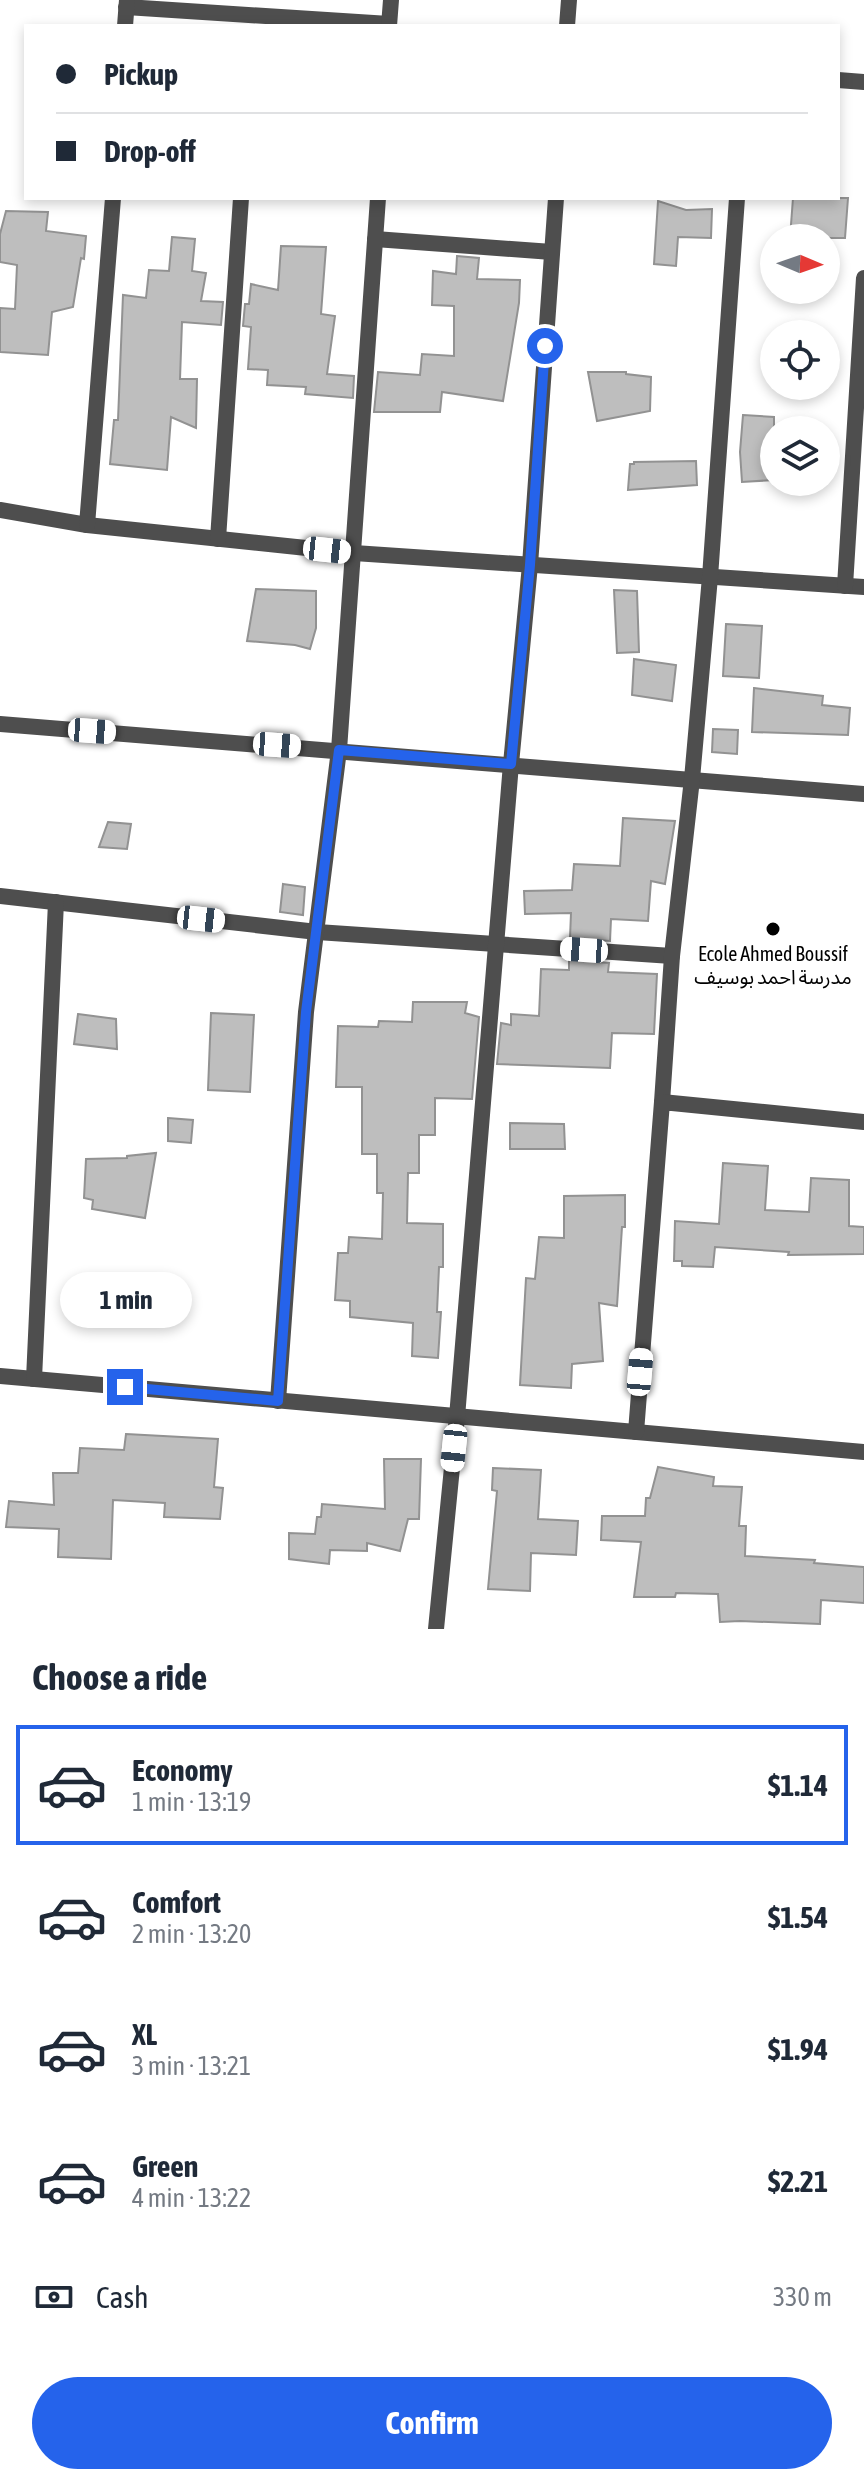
<!DOCTYPE html>
<meta charset="utf-8">
<style>
body{margin:0;font-family:"Asap Condensed","Noto Sans Arabic",sans-serif;background:#f6f6f7;color:#1f2937;height:100vh;display:flex;flex-direction:column;font-size:30px;white-space:nowrap}
*{box-sizing:border-box;margin:0}
p{font-size:26px;color:#747a83}
.icon{flex:none;width:44px;height:44px;fill:none;stroke:currentColor;stroke-width:2;stroke-linecap:round;stroke-linejoin:round}
.map{position:relative;height:1629px;overflow:hidden}
.drawer{display:flex;flex-direction:column;background:#fff;flex:1}
.drawer>*{flex:none}
.hud{position:absolute;left:24px;top:24px;width:816px;height:176px;border-radius:0px;box-shadow:0 4px 12px #0003;display:grid;align-content:center;height:176px;padding:0 32px;background:#fff}
.needle{width:52px;rotate:92deg}
.fabs{position:absolute;left:760px;top:224px;display:grid;gap:16px}
.fabs a{display:grid;place-items:center;width:80px;height:80px;border-radius:50%;background:#fff;box-shadow:0 4px 12px #0003;font-size:40px}
.end{position:absolute;width:36px;height:36px;margin:-18px;border:10px solid #2563eb;background:#fff;box-shadow:0 0 0 4px #fff}
.from{border-radius:50%}
.bubble{position:absolute;height:56px;border-radius:28px;background:#fff;box-shadow:0 4px 12px #0003;font-size:26px;font-weight:700;line-height:56px;text-align:center}
.car{position:absolute;width:24px;height:48px;margin:-24px -12px;border-radius:10px;box-shadow:0 0 6px 2px #0007;background:linear-gradient(#fff 24%,#345 0 40%,#fff 0 76%,#345 0 86%,#fff 0)}
.hud b{display:flex;align-items:center;gap:28px;height:76px;font-size:30px}
.hud b+b{border-top:2px solid #e0e1e3}
.hud i{width:20px;height:20px;background:#1f2937}
ul{padding:0;list-style:none}
li{display:flex;align-items:center;gap:24px;height:120px;margin:0 16px 12px;padding:0 16px;border:4px solid transparent;border-radius:0px}
li div{flex:1}
li b{display:block;font-size:30px}
li em{font-style:normal;font-weight:700}
li.active{border-color:#2563eb}
li>.icon{width:72px;height:72px;stroke-width:1.5}
h2{padding:0 32px;font-size:36px;line-height:96px}
.pay{display:flex;align-items:center;gap:20px;height:88px;padding:0 32px;font-size:30px}
.pay p{margin-inline-start:auto}
.primary-button{display:flex;gap:16px;margin-top:auto;padding:16px 32px}
.primary-button a{flex:1;height:92px;border-radius:48px;background:#2563eb;color:#fff;font-size:32px;font-weight:700;line-height:92px;text-align:center}
.map>svg:first-child{display:block}
.building{fill:#bebebe;stroke:#929292;stroke-width:2}
.lines{fill:none;stroke-linecap:round;stroke-linejoin:round}
.street{stroke:#4e4e4e;stroke-width:16}
.route{stroke:#2563eb;stroke-width:10}
.poi-dot{fill:#000;stroke:#fff;stroke-width:3}
.labels{text-anchor:middle;stroke-width:6;stroke-linejoin:round;paint-order:stroke}
.poi-label{font-size:20px;fill:#000;stroke:#fff}
</style>
<div class="map">
<svg width="864" height="1629" viewBox="0 0 864 1629">
<rect width="100%" height="100%" fill="#fff"/>
<g class="building">
<path d="M793,198H848L845,238H790Z"/>
<path d="M658,201L686,210L712,209L711,238L678,237L676,266L654,264Z"/>
<path d="M6,211L48,212L46,231L86,236L84,259L81,258L73,307L52,312L48,355L0,352V308L15,309L17,265L0,262V234Z"/>
<path d="M172,237L195,239L192,271L206,273L201,301L223,302L221,325L182,322L180,379H197L196,428L171,417L167,470L110,464L114,420H118L123,295L146,298L149,270L169,271Z"/>
<path d="M281,246L326,247L321,314L335,316L327,374L354,376L353,398L305,394L306,387L267,385L268,370L248,369L251,327L243,326L245,304H249L251,284L278,290Z"/>
<path d="M457,256L479,258L477,279L520,280L519,303L503,401L442,392L440,412H374L378,372L420,375L422,354L454,356V306L432,305L433,271L456,274Z"/>
<path d="M588,372H626V374L651,377L650,411L597,421Z"/>
<path d="M743,415L774,417V480L742,482L740,452Z"/>
<path d="M696,461L697,485L628,490L630,464H634V462Z"/>
<path d="M256,589L316,591V628L310,649L295,645L247,641Z"/>
<path d="M614,590L637,591L639,652L617,653Z"/>
<path d="M726,624L762,626L759,678L723,676Z"/>
<path d="M634,659L676,665L672,701L632,695Z"/>
<path d="M754,688L823,696L822,705L850,708L848,735L752,732Z"/>
<path d="M713,729L738,730L737,754L712,752Z"/>
<path d="M623,818L675,821L665,884L651,881L648,921L611,919L610,941L570,938L571,913L525,914L524,891L572,890L574,864L620,866Z"/>
<path d="M108,822L131,824L127,849L99,847Z"/>
<path d="M283,884L305,887L303,915L280,912Z"/>
<path d="M569,960L609,963L608,972L657,974L654,1034L612,1033L610,1068L497,1064L501,1023L511,1025V1014L539,1016L541,969L569,970Z"/>
<path d="M413,1002H467L465,1013L479,1017L472,1099L435,1098V1135H419V1173H408L407,1223L443,1224V1267H439L437,1312H441L438,1358L412,1356L413,1323L350,1317V1301L335,1300L338,1253H348L349,1237L382,1239L383,1193H377V1154H362V1087H336L338,1026L378,1027L379,1021L412,1022Z"/>
<path d="M211,1013L254,1015L250,1092L208,1090Z"/>
<path d="M78,1014L116,1019L117,1049L74,1044Z"/>
<path d="M168,1118L193,1120L191,1143L168,1141Z"/>
<path d="M510,1123L564,1124L565,1149H510Z"/>
<path d="M156,1153L145,1218L92,1209L93,1200L84,1198L86,1159L127,1158V1156Z"/>
<path d="M723,1163L768,1166L765,1210L809,1212L811,1178L849,1180V1226L864,1227V1254L788,1255L789,1252L715,1247L713,1267L682,1266V1261H674L675,1221L719,1224Z"/>
<path d="M625,1195V1227H622L617,1306L599,1303L603,1361L572,1364L571,1388L520,1385L526,1278L535,1279L539,1237L564,1238V1196Z"/>
<path d="M126,1434L218,1439L214,1487L223,1488L220,1519L164,1517L165,1503L113,1500L111,1559L58,1557L59,1529L6,1527L9,1501L54,1505L53,1473H78L80,1448L124,1450Z"/>
<path d="M384,1459H421L419,1519H408L400,1551L367,1543V1551L330,1550L329,1564L289,1559V1533L315,1534L317,1517H321L322,1504L385,1509Z"/>
<path d="M658,1467L714,1477L713,1486L742,1487L739,1526H746L745,1556L815,1560L814,1563L864,1567V1603L821,1600L820,1624L740,1621L720,1622L718,1594L676,1593L675,1597H634L641,1542L601,1540L602,1516H645L646,1498H650Z"/>
<path d="M493,1468L541,1470L538,1519L578,1521L576,1555L531,1553L530,1591L488,1589L497,1491L492,1490Z"/>
</g>
<g class="lines">
<g class="street">
<path d="M126,7L389,24"/>
<path d="M125,26L127,0"/>
<path d="M389,26L391,0"/>
<path d="M567,26L569,0"/>
<path d="M838,80L864,82"/>
<path d="M375,239L552,252"/>
<path d="M0,510L87,525L354,553L864,587"/>
<path d="M87,525L113,198"/>
<path d="M218,539L241,198"/>
<path d="M845,586L864,278"/>
<path d="M0,724L864,794"/>
<path d="M0,896L317,932L672,956"/>
<path d="M662,1102L672,956L692,779L710,577L737,198"/>
<path d="M0,1376L864,1452"/>
<path d="M34,1379L56,902"/>
<path d="M278,1401L306,1012L339,750L378,198"/>
<path d="M636,1432L662,1102L864,1122"/>
<path d="M436,1629L457,1417L511,764L530,565L556,198"/>
</g>
</g>
<g class="lines">
<path class="route" d="M125,1387L278,1401L306,1012L339,750L511,764L530,565L545,346"/>
</g>
<circle class="poi-dot" cx="773" cy="929" r="8"/>
<g class="labels">
<g class="poi-label">
<text x="773" y="961">Ecole Ahmed Boussif<tspan x="773" dy="23">مدرسة احمد بوسيف</tspan></text>
</g>
</g>
</svg>
<div class="fabs">
<a><svg class="needle" viewBox="-14 -14 28 28"><path d="M0-13l5 13h-10z" fill="#e53935"/><path d="M0 13l5-13h-10z" fill="#747a83"/></svg></a>
<a><svg class="icon" aria-label="locate" viewBox="0 0 24 24"><circle cx="12" cy="12" r="6"/><path d="M12 2v4M12 18v4M2 12h4M18 12h4"/></svg></a>
<a><svg class="icon" aria-label="layers" viewBox="0 0 24 24"><path d="M12 4l9 5-9 5-9-5zM3 14l9 5 9-5"/></svg></a>
</div>
<i class="end from" style="left:545px;top:346px"></i>
<i class="end" style="left:125px;top:1387px"></i>
<div class="bubble" style="left:60px;top:1272px;width:132px">1 min</div>
<i class="car" style="left:327px;top:550px;rotate:96deg"></i>
<i class="car" style="left:92px;top:731px;rotate:94deg"></i>
<i class="car" style="left:277px;top:745px;rotate:94deg"></i>
<i class="car" style="left:201px;top:919px;rotate:96deg"></i>
<i class="car" style="left:584px;top:950px;rotate:274deg"></i>
<i class="car" style="left:640px;top:1372px;rotate:5deg"></i>
<i class="car" style="left:454px;top:1448px;rotate:186deg"></i>
<div class="hud">
<b><i class="from"></i>Pickup</b>
<b><i></i>Drop-off</b>
</div>
</div>
<section class="drawer">
<h2>Choose a ride</h2>
<ul>
<li class="active"><svg class="icon" aria-label="car" viewBox="0 0 24 24"><path d="M5 17H2v-5l4-1 3-4h7l3 4 3 1v5h-3M9 17h6M6 11h13"/><circle cx="7" cy="17" r="2"/><circle cx="17" cy="17" r="2"/></svg><div><b>Economy</b><p>1 min · 13:19</p></div><em>$1.14</em></li>
<li><svg class="icon" aria-label="car" viewBox="0 0 24 24"><path d="M5 17H2v-5l4-1 3-4h7l3 4 3 1v5h-3M9 17h6M6 11h13"/><circle cx="7" cy="17" r="2"/><circle cx="17" cy="17" r="2"/></svg><div><b>Comfort</b><p>2 min · 13:20</p></div><em>$1.54</em></li>
<li><svg class="icon" aria-label="car" viewBox="0 0 24 24"><path d="M5 17H2v-5l4-1 3-4h7l3 4 3 1v5h-3M9 17h6M6 11h13"/><circle cx="7" cy="17" r="2"/><circle cx="17" cy="17" r="2"/></svg><div><b>XL</b><p>3 min · 13:21</p></div><em>$1.94</em></li>
<li><svg class="icon" aria-label="car" viewBox="0 0 24 24"><path d="M5 17H2v-5l4-1 3-4h7l3 4 3 1v5h-3M9 17h6M6 11h13"/><circle cx="7" cy="17" r="2"/><circle cx="17" cy="17" r="2"/></svg><div><b>Green</b><p>4 min · 13:22</p></div><em>$2.21</em></li>
</ul>
<div class="pay"><svg class="icon" aria-label="cash" viewBox="0 0 24 24"><path d="M3 7h18v10H3z"/><circle cx="12" cy="12" r="2"/></svg>Cash<p>330 m</p></div>
<div class="primary-button"><a>Confirm</a></div>
</section>
